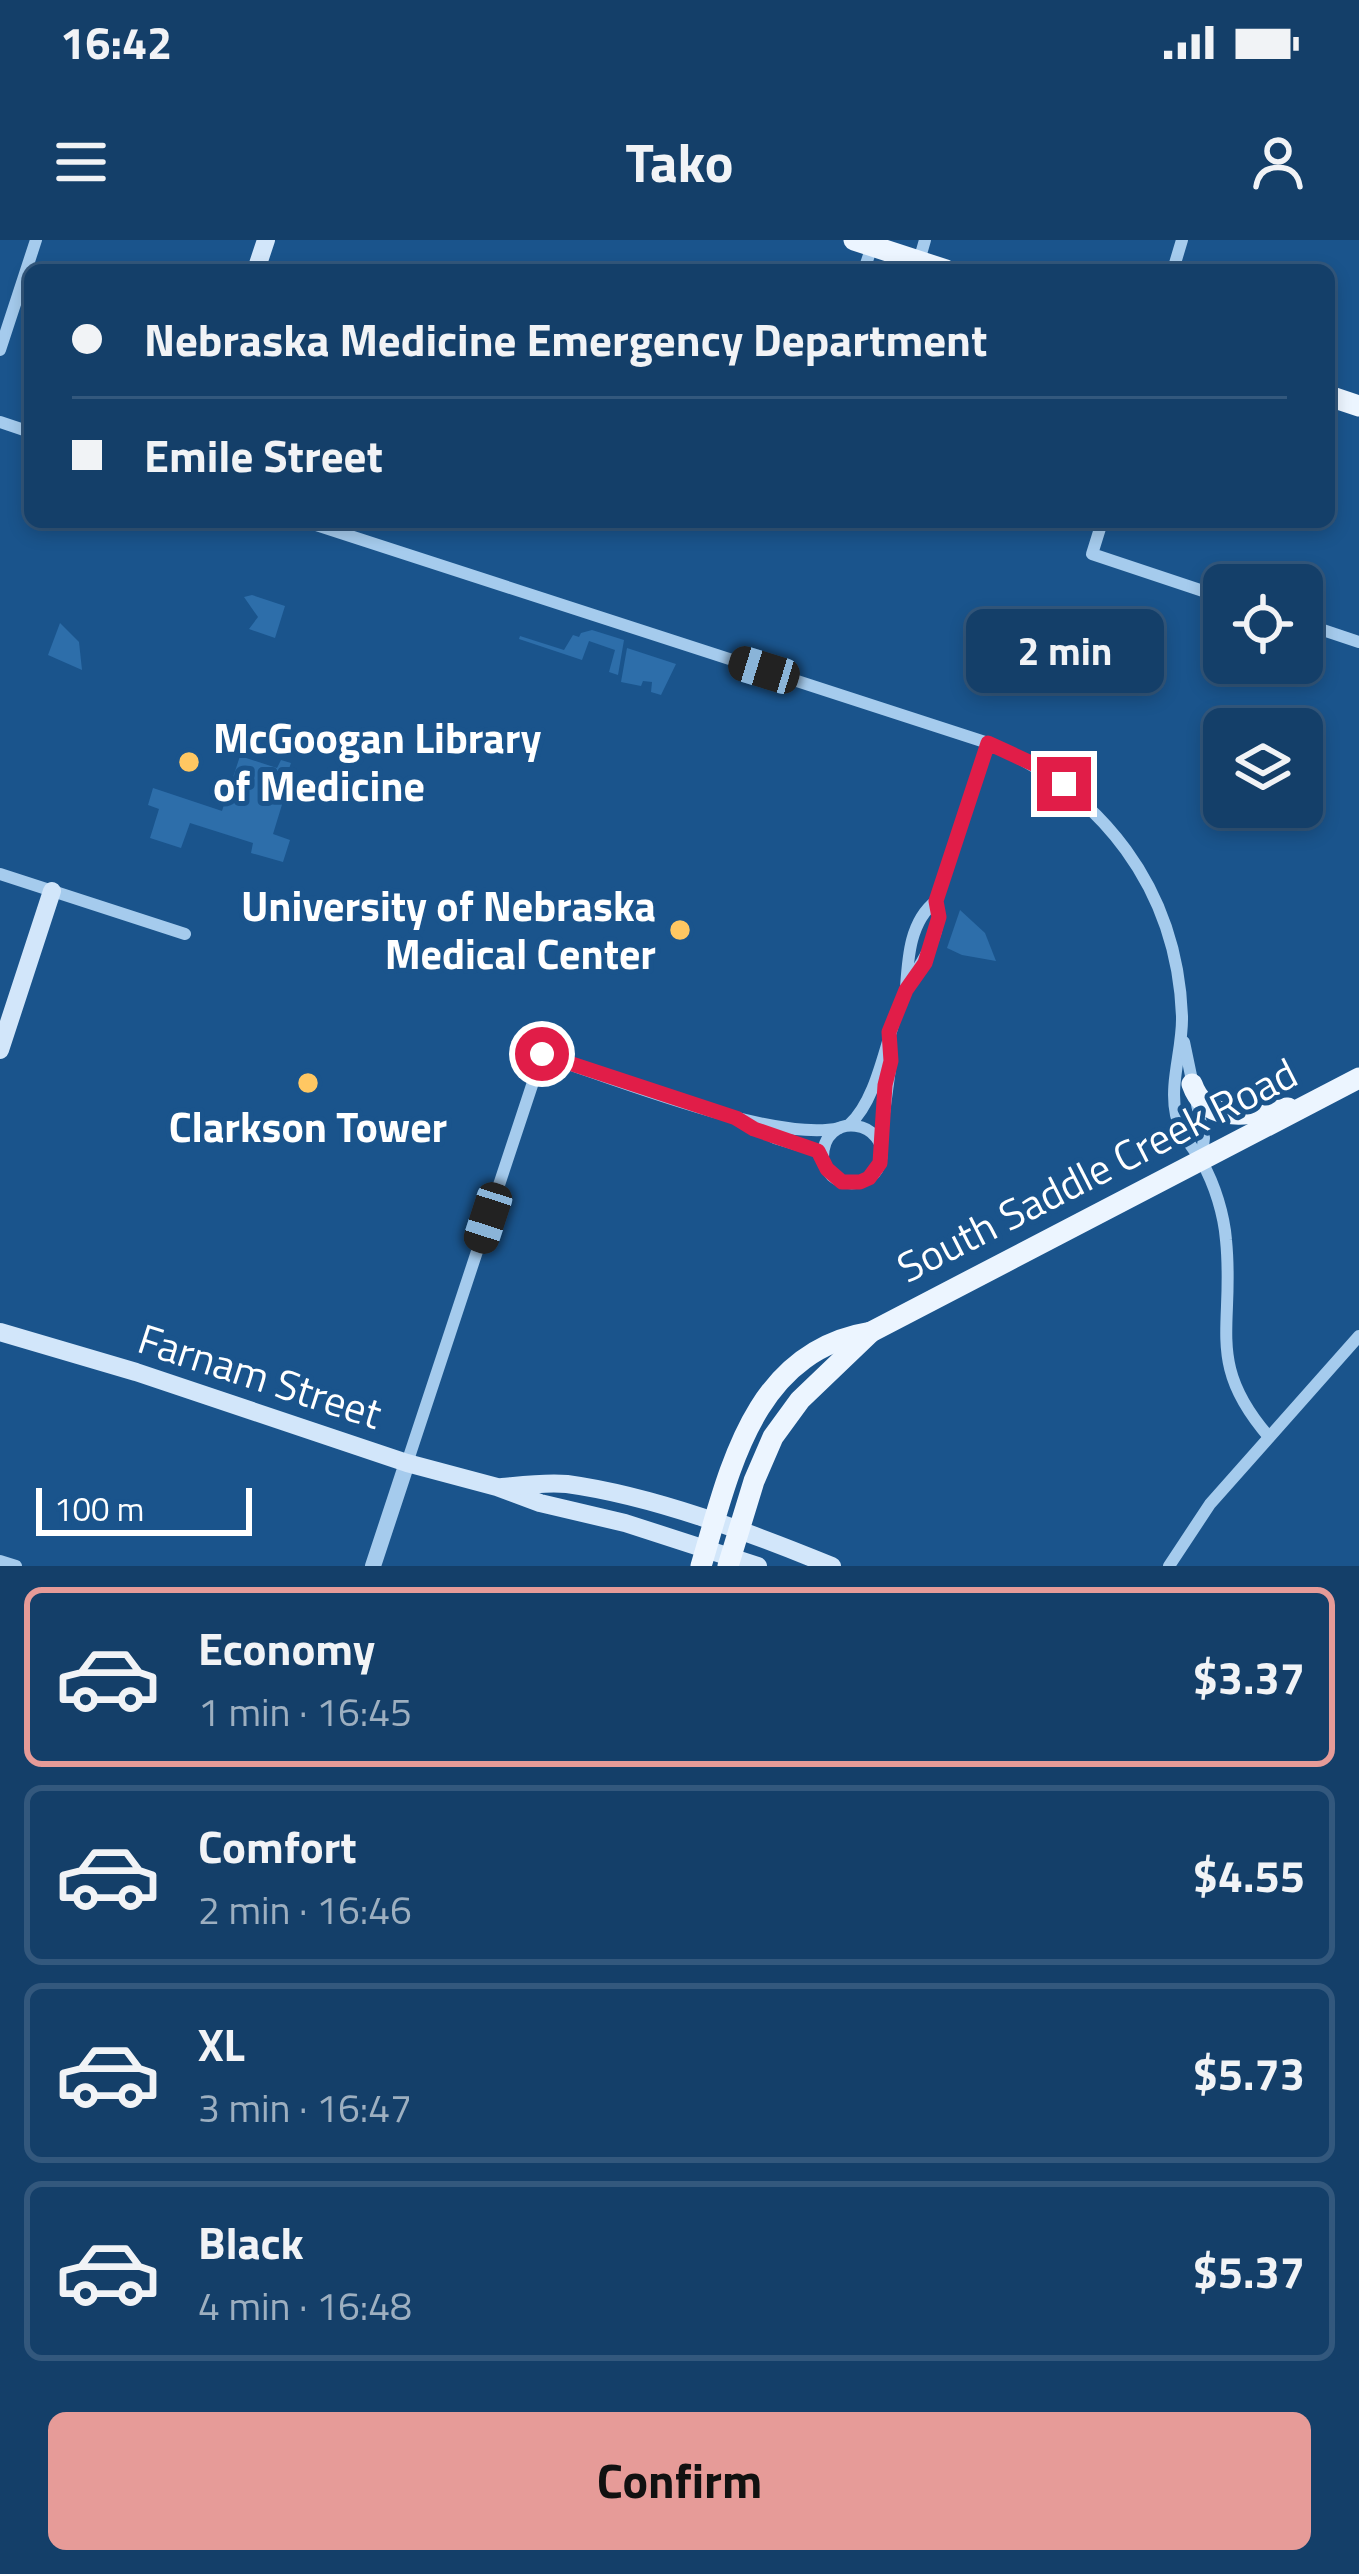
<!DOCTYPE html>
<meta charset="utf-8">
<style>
body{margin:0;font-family:"Titillium Web",sans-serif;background:#1d466f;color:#f1f3f6;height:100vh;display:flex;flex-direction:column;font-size:45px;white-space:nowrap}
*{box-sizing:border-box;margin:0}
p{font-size:39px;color:#9dafc0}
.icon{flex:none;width:66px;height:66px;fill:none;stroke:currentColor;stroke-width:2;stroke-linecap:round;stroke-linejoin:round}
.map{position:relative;height:1326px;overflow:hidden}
.sheet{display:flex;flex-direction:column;background:#143f69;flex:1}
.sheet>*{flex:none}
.guide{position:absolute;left:24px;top:24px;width:1311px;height:264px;border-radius:18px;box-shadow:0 6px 18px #0003,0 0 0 3px #33587d;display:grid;align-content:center;height:264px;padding:0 48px;background:#143f69}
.controls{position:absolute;left:1203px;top:324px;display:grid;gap:24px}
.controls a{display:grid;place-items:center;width:120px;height:120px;border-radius:18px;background:#143f69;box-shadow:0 6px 18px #0003,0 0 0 3px #33587d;font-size:60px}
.scale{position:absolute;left:36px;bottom:30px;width:216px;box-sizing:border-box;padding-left:12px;border:6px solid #fff;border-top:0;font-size:33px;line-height:42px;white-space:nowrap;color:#fff;-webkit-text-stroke:9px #1a548c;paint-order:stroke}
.end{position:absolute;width:54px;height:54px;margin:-27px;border:15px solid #e11d48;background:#fff;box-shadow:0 0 0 6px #fff}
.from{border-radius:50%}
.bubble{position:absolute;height:84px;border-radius:18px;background:#143f69;box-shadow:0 6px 18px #0003,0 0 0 3px #33587d;font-size:39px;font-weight:700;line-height:84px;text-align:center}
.car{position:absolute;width:36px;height:72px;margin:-36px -18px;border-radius:15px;box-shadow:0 0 9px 3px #0007;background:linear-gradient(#222 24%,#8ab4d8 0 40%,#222 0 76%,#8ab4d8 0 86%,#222 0)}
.guide b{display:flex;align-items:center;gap:42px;height:114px;font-size:45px}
.guide b+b{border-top:3px solid #33587d}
.guide i{width:30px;height:30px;background:#f1f3f6}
ul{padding:21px 0 0;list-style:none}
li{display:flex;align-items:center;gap:36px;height:180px;margin:0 24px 18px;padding:0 24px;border:6px solid #33587d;border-radius:18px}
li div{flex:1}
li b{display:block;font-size:45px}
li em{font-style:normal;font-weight:700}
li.selected{border-color:#e69b98}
li>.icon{width:108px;height:108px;stroke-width:1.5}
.action{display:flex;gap:24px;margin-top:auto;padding:24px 48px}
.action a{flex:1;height:138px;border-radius:18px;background:#e69b98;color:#111;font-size:48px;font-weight:700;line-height:138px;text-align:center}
.status{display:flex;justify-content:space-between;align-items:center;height:84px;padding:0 60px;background:#143f69;direction:ltr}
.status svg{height:33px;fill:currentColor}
header{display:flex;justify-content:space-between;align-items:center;height:156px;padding:0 48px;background:#143f69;font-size:54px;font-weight:700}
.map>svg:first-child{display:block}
.green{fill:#2d6eaa}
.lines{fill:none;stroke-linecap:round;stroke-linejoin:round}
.minor{stroke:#a5cbed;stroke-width:12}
.tertiary{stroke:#a5cbed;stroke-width:16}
.secondary{stroke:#d2e6fa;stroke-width:18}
.primary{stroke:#ecf5ff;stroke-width:21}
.route{stroke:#e11d48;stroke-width:15}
.poi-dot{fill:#ffc762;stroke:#1a548c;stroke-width:4.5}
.labels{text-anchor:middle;stroke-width:10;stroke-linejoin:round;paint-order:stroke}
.poi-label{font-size:42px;font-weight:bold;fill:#fff;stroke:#1a548c;text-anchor:start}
.street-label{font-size:42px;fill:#fff;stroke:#1a548c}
</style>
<div class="status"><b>16:42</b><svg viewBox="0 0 49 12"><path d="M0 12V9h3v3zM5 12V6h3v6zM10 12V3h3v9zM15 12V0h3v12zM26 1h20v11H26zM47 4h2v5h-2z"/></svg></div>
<header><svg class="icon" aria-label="menu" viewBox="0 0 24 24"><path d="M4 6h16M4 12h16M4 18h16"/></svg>Tako<svg class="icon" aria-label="person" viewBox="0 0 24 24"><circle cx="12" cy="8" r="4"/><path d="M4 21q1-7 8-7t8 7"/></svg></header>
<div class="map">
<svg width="1359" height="1326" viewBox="0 0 1359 1326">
<rect width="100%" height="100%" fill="#1a548c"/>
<g class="green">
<path d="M252,355L285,366L275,398L249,389L258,377L244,357Z"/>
<path d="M60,383L79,402L82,430L48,415Z"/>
<path d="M592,390L624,400L618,435L609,432L615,410L589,401L582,420L519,399L520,396L564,410L573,395L579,397L581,393Z"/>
<path d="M627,408L676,424L661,455L651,452L652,442L643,441L641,446L621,442Z"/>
<path d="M240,516L277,528L281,520L291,523L284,543L288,545L273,594L290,600L283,622L251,613L253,603L190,583L181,608L150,598L159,569L148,565L153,548L222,571Z"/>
<path d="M960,670L985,693L996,721L962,715L947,708Z"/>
</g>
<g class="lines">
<g class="minor">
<path d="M919,21L925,0"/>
<path d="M864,30L872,6"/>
<path d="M1173,30L1182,0"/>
<path d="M0,110L36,0"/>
<path d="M0,182L30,192"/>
<path d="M307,282L988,503C1102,552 1177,648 1182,776C1183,809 1169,842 1176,875C1180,895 1192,905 1202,922C1215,945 1224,975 1226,1000C1235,1087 1204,1122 1269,1197"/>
<path d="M1102,282L1092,314L1224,358"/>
<path d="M1302,383L1359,402"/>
<path d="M0,634L185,694"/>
<path d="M906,748C908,717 910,681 936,661"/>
<path d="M1184,802L1204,898L1201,921"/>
<path d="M743,881L775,898L818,911C822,919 825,929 832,936C848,950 874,943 880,923C893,881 821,867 823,920"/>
<path d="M849,885C879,858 886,796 903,756C914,730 935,709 938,680C939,674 937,667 936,661L988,503"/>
<path d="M880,903L891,821L889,799"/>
<path d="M407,1223L542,815C610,837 774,903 839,888"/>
<path d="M0,1321L16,1326"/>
<path d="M1169,1326L1210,1264L1359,1096"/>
</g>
<path class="tertiary" d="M373,1326L407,1223"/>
<g class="secondary">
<path d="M256,30L266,0"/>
<path d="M0,810L52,651"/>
<path d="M0,1092L136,1132L407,1223L497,1247L540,1263L625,1283L758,1326"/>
<path d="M502,1247C523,1245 546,1242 567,1244C654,1256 751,1293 832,1326"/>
</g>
<g class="primary">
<path d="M854,0L946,30"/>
<path d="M1329,156L1359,166"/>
<path d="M1192,844C1207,887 1253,873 1288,868"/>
<path d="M701,1326C730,1229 753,1111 871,1092"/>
<path d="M728,1326L754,1241L773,1197L800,1160L871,1092L1359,838"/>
</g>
</g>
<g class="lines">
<path class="route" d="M542,814L736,878L754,889L818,911L827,929L842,942H860L869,938L880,923L885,845L891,821L889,792L906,750L925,723L939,677L936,661L988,503L1042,528L1064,544"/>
</g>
<g class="poi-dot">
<circle cx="189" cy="522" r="12"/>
<circle cx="680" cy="690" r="12"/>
<circle cx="308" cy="843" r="12"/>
</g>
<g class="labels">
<g class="poi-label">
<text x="213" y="513">McGoogan Library<tspan x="213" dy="48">of Medicine</tspan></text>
<text x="656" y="681" text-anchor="end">University of Nebraska<tspan x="656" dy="48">Medical Center</tspan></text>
<text x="308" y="902" text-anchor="middle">Clarkson Tower</text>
</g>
<g class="street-label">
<text transform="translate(1097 930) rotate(-27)" y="15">South Saddle Creek Road</text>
<text transform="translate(260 1136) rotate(18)" y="15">Farnam Street</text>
</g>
</g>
</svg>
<div class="controls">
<a><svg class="icon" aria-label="locate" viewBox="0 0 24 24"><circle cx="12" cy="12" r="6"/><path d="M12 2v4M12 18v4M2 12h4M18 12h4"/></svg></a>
<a><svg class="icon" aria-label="layers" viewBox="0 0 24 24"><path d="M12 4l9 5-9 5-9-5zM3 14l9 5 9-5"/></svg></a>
</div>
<div class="scale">100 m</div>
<i class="end from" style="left:542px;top:814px"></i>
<i class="end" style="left:1064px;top:544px"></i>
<div class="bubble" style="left:966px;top:369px;width:198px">2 min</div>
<i class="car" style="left:764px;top:430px;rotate:287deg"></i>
<i class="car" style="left:488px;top:978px;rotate:198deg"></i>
<div class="guide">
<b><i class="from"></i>Nebraska Medicine Emergency Department</b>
<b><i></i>Emile Street</b>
</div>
</div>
<section class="sheet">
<ul>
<li class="selected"><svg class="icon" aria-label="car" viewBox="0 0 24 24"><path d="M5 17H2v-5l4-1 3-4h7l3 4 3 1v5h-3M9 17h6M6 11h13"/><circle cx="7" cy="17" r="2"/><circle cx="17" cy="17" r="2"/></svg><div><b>Economy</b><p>1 min · 16:45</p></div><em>$3.37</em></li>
<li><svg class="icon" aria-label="car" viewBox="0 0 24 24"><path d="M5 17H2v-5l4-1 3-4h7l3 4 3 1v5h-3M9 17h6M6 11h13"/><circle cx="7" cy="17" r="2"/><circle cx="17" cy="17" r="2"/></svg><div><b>Comfort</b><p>2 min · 16:46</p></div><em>$4.55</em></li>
<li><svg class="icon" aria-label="car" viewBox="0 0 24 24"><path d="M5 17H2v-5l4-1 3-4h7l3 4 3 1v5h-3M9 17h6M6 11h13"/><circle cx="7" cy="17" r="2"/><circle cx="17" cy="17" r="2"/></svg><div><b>XL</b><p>3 min · 16:47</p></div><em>$5.73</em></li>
<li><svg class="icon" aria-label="car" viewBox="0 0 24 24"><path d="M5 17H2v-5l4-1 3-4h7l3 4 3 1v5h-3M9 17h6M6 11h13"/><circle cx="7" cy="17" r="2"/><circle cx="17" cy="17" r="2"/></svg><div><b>Black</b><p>4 min · 16:48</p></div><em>$5.37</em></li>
</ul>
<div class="action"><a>Confirm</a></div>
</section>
